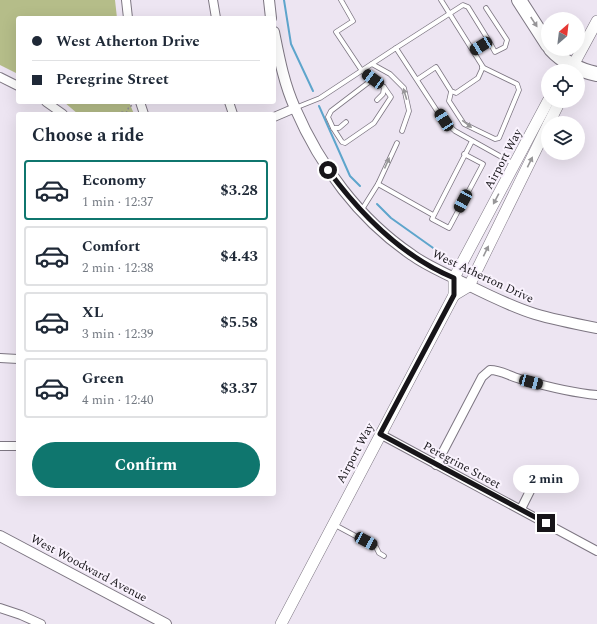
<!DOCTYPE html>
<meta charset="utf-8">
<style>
body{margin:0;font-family:Spectral,serif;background:#f2f2f3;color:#1f2937;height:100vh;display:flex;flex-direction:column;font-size:15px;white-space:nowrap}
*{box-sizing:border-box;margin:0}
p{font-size:13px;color:#747a83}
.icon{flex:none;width:22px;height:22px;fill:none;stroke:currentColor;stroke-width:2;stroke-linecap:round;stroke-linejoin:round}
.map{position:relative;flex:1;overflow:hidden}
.panel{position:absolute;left:16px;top:112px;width:260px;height:384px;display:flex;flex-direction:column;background:#fff;border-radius:4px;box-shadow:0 4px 16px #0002}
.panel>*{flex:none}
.hud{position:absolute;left:16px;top:16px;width:260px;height:88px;border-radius:4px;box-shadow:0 4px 16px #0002;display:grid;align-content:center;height:88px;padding:0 16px;background:#fff}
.needle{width:26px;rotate:28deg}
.controls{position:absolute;left:541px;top:12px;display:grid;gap:8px}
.controls a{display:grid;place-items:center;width:44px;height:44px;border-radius:50%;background:#fff;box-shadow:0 4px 16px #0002;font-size:20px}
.end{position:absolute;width:18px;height:18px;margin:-9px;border:5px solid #171519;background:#fff;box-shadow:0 0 0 2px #fff}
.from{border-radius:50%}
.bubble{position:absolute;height:28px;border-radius:14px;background:#fff;box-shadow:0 4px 16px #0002;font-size:13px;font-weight:700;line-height:28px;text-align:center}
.car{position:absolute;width:12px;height:24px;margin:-12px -6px;border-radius:5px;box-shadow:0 0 3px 1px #0007;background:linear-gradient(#222 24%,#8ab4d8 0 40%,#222 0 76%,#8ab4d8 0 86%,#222 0)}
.hud b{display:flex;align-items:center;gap:14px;height:38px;font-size:15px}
.hud b+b{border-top:1px solid #e0e1e3}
.hud i{width:10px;height:10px;background:#1f2937}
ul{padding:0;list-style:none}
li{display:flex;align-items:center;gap:12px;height:60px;margin:0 8px 6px;padding:0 8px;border:2px solid #e0e1e3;border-radius:4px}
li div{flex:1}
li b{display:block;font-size:15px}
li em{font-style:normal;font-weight:700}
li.active{border-color:#0f766e}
li>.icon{width:36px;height:36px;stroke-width:1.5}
h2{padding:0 16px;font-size:18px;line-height:48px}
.action{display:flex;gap:8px;margin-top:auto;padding:8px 16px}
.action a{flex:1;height:46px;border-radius:24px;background:#0f766e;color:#fff;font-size:16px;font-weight:700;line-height:46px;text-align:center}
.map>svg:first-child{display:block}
.green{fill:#b5bd89}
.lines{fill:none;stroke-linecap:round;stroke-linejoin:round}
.stream{stroke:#5ea5cc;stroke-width:2}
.service-casing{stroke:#7d7682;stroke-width:5.5}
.minor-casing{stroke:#7d7682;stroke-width:10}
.tertiary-casing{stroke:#7d7682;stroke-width:12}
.secondary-casing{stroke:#7d7682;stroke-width:12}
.motorway-casing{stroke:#7d7682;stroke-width:16}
.path{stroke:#948f98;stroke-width:1.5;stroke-dasharray:2 2;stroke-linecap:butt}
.service{stroke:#fff;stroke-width:4}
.minor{stroke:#fff;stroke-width:8}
.tertiary{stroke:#fff;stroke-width:10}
.secondary{stroke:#fff;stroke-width:11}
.motorway{stroke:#fff;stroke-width:14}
.oneway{fill:#979698}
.route{stroke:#171519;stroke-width:5}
.labels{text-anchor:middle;stroke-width:4;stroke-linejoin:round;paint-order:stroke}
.street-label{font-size:12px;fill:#171519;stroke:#f9f2fd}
</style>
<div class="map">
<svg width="597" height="624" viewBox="0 0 597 624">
<rect width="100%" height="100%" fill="#ede5f2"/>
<g class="green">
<path d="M0,0H115L117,18H18V74L0,65Z"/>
<path d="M64,102H129L134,114H78Z"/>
</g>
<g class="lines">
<g class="stream">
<path d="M284,0L291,44L313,91"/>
<path d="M319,106L350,176L360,186"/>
<path d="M377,204L391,218L436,250"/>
</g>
<defs>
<g id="service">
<path d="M341,0L353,21L336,32L362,71L373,79L331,111L328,117L333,128H339L346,122"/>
<path d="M486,8L507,40L505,47L495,52L489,41"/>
<path d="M396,48L463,5L468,7L489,41L473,51"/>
<path d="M372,64L390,74L404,88L409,111L402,131"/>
<path d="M373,79L384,87L383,94L377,100"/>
<path d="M418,79L436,67L451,91L456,93L478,78L483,67L441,0"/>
<path d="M451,92L449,101L464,124L495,139L499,138L519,90L517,84L482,67"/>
<path d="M295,108L320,98L396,48L443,120L455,131L514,164"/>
<path d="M333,128L342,142L345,143L374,123L391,97L384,87"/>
<path d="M464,154L483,164L449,228L432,219L472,141"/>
<path d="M378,184L433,215"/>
<path d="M361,211L378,184L397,143"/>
<path d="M335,525L376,547L379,553L384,556"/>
</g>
<g id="minor">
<path d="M126,0L128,18"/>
<path d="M213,0L216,18"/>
<path d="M0,77L18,86"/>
<path d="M46,102L63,114"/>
<path d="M140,102L144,114"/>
<path d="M229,102L233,114"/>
<path d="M274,117L295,108"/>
<path d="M0,358L18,359"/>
<path d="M380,434L597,551"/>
<path d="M0,446H18"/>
<path d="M436,465L482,377L490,370C501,370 509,376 520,379C545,386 571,393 597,395"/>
<path d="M521,509L538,475"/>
<path d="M0,608L21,615L41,624"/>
</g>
<g id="tertiary">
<path d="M269,0L271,18"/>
<path d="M274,32C279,57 284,84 295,108C320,166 359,219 412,255C427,266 443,272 460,281C484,293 509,306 535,314C555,320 576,324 597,328"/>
<path d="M0,536L166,624"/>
</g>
<g id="secondary">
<path d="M570,71L597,21"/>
<path d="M549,123L560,101"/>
<path d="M454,295L469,286L548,125"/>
<path d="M281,624L454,295V278L548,101"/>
</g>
<g id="motorway">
<path d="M519,0L548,45"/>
<path d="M551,49C562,61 580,71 597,74"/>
</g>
</defs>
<use href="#service" class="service-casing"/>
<use href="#minor" class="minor-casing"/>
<use href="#tertiary" class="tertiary-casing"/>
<use href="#secondary" class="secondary-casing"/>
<use href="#motorway" class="motorway-casing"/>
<g class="path">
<path d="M126,113L129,107L133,105"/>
<path d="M118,114L122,112L128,114"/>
</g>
<use href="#service" class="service"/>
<use href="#minor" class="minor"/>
<use href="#tertiary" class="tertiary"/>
<use href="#secondary" class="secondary"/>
<use href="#motorway" class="motorway"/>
</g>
<defs><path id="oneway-solid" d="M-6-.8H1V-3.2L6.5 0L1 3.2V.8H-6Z"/></defs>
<g class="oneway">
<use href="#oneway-solid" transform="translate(534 22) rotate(57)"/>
<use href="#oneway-solid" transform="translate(405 94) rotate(-107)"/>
<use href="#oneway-solid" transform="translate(467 124) rotate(37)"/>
<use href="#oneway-solid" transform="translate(530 162) rotate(-64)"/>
<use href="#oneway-solid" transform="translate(387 163) rotate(-66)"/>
<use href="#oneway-solid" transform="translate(496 199) rotate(118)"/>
<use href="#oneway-solid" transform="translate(486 251) rotate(-64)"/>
</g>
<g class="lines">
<path class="route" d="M328,170C361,215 401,256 454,278V295L380,434L546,523"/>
</g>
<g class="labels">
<g class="street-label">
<text transform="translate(503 159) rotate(-62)" y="4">Airport Way</text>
<text transform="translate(483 276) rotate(25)" y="4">West Atherton Drive</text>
<text transform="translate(355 453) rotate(-62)" y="4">Airport Way</text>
<text transform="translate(462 465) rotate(28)" y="4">Peregrine Street</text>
<text transform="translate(89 568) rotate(28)" y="4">West Woodward Avenue</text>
</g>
</g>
</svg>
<div class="controls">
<a><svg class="needle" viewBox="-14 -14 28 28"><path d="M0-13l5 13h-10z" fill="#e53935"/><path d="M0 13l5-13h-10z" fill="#747a83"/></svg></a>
<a><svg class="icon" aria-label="locate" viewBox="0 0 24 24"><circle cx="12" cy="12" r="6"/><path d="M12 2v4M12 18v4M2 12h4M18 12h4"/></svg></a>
<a><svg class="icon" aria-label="layers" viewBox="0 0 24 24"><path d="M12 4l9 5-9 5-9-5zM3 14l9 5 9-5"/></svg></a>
</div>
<i class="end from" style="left:328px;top:170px"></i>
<i class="end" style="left:546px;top:523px"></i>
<div class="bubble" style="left:513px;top:465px;width:66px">2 min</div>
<i class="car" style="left:481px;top:46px;rotate:239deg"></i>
<i class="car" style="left:373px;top:79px;rotate:306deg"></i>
<i class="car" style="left:444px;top:120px;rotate:327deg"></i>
<i class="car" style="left:463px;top:201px;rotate:208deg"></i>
<i class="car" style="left:531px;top:382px;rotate:105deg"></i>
<i class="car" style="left:366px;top:541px;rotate:118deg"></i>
<div class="hud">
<b><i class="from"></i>West Atherton Drive</b>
<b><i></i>Peregrine Street</b>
</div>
<section class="panel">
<h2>Choose a ride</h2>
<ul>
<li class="active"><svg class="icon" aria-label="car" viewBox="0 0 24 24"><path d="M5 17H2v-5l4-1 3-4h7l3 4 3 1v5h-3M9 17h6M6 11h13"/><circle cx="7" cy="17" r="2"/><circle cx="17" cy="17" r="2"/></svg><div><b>Economy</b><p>1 min · 12:37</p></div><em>$3.28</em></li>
<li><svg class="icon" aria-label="car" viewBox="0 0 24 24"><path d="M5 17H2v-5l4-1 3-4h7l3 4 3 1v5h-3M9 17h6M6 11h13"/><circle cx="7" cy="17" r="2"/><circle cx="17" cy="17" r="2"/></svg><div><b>Comfort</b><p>2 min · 12:38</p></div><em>$4.43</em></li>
<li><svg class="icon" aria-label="car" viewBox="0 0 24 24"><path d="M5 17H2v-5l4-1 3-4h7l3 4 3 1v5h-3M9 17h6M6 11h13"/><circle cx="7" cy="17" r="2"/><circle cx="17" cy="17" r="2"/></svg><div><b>XL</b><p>3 min · 12:39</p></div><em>$5.58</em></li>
<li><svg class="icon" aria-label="car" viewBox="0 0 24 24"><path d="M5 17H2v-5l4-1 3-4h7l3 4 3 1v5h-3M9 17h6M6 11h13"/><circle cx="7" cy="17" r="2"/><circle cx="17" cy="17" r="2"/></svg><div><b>Green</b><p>4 min · 12:40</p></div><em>$3.37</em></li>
</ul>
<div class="action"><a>Confirm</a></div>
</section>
</div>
